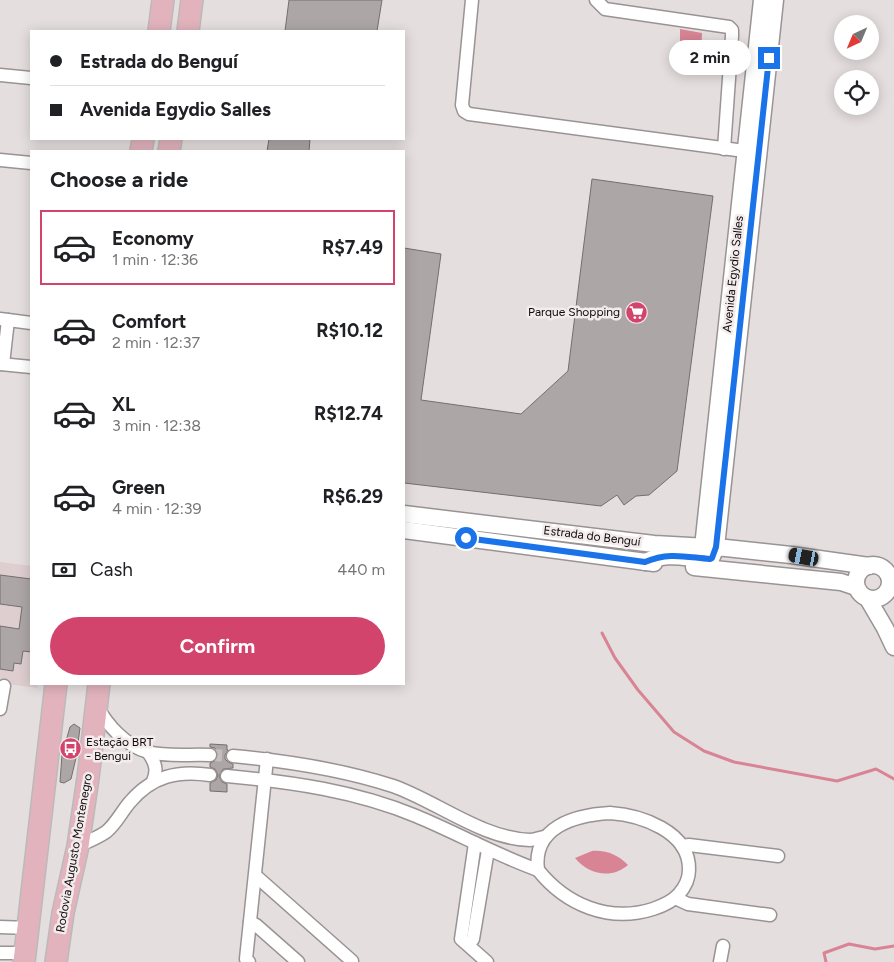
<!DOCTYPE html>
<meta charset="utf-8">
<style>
body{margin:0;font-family:Figtree,sans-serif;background:#f6f6f6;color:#202124;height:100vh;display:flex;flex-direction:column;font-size:19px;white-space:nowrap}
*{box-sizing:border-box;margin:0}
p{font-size:16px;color:#757577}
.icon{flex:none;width:28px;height:28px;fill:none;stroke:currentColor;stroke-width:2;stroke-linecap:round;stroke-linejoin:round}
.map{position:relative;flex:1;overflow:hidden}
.details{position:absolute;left:30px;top:150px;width:375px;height:535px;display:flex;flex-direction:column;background:#fff;border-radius:0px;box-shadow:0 2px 12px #0003}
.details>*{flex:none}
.hud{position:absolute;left:30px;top:30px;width:375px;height:110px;border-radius:0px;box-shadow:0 2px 12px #0003;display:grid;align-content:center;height:110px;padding:0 20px;background:#fff}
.needle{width:32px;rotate:224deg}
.buttons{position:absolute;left:834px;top:15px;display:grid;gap:10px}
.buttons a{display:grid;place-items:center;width:45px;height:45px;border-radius:50%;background:#fff;box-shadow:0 2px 12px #0003;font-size:25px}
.end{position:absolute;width:22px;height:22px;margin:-11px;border:6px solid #1a73e8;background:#fff;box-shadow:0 0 0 2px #fff}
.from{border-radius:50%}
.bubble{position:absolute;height:35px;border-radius:18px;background:#fff;box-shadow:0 2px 12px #0003;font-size:16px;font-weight:700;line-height:35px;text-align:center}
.car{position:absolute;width:15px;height:30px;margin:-15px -8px;border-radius:6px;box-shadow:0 0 4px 1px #0007;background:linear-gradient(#222 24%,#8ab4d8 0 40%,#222 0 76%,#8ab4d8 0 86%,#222 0)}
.hud b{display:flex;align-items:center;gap:18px;height:48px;font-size:19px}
.hud b+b{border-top:1px solid #e0e0e0}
.hud i{width:12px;height:12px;background:#202124}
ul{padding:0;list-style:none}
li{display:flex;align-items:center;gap:15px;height:75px;margin:0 10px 8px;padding:0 10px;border:2px solid transparent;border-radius:0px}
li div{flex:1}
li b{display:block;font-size:19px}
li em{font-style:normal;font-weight:700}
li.current{border-color:#d3446c}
li>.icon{width:45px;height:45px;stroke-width:1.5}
h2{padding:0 20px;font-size:22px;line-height:60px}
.pay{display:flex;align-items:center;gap:12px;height:55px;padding:0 20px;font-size:19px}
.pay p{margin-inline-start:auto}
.primary-button{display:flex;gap:10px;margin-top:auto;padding:10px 20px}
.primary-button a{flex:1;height:58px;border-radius:30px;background:#d3446c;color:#fff;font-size:20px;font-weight:700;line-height:58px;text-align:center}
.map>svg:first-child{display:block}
.built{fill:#deced0}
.water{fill:#d88494}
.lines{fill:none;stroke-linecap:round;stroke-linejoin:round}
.stream{stroke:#d88494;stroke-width:3}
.building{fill:#ada6a7;stroke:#756e6f}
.minor-tunnel{stroke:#c5bebf;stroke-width:12;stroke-dasharray:12 6;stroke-linecap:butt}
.minor-casing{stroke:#9a9394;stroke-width:15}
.tertiary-casing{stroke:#9a9394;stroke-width:19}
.primary-casing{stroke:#bbbabb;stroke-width:24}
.minor{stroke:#fff;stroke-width:12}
.tertiary{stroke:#fff;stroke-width:16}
.primary{stroke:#e2b3bc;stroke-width:21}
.route{stroke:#1a73e8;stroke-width:6}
.labels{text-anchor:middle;stroke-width:5;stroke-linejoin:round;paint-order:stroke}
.street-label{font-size:12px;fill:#0d0a0b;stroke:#f3ebec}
.poi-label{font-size:12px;fill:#0d0a0b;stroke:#f3ebec;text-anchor:end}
</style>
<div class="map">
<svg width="894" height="962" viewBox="0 0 894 962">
<rect width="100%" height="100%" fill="#e5dedf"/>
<path class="built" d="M0,562L31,566V684H38L37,688L0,683Z"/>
<g class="water">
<path d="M680,29L702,33L701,56L680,53Z"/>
<path d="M592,851C607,850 618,855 628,865C611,880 588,874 575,858Z"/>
</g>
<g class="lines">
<g class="stream">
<path d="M602,633L615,658L638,690L674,732L704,751L734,762L837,781L876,769L894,779"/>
<path d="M826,962L824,953L849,944L875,949L894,946"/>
</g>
</g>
<g class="building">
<path d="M289,0H382L377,31H285Z"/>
<path d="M269,139H310L309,151H267Z"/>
<path d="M592,179L713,196L677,471L649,495L636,496L624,505L617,495L601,506L404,483V248L441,254L421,400L521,414L568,371Z"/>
<path d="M0,575L31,579V652L23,651L21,664L14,663L13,671L0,669V626L19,629L22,607L0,604Z"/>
<path d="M74,724L80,728L76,758L71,779L64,783L60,782L62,755L70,727Z"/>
<path d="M210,744L227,745V750H228L225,755V759L228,762L233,764V768L223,769L219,776L222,782L227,784V792L210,791V783L216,780L218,775L215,769L210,767V763L217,760L218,755L215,748L210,747Z"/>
</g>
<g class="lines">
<path class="minor-tunnel" d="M210,755L233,756"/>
<defs>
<g id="minor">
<path d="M472,0L462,105L464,111L469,114L737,150"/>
<path d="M596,0L605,9L729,27L732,30V36L724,149"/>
<path d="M0,75L31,78"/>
<path d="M0,160L31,163"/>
<path d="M0,319L31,323"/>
<path d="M0,364L31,367"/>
<path d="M3,364L8,320"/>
<path d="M97,706C107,725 126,746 148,752C167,757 190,754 210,755"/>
<path d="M0,709L4,686"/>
<path d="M148,752C155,762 158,770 153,781"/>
<path d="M233,756C287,761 341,769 393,786C436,801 483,839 530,840C534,840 540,838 544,837"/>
<path d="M227,776C292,782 356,791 416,816C457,833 496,855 538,870"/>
<path d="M610,813C640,815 690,831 689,870C689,879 685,887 679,894C672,902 662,906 653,909C609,923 566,905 538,870C532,827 575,815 610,813Z"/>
<path d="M475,843L461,939L487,962"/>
<path d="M78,846C87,842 97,838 106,832C116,824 122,811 130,802C152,776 178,770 210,775"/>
<path d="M682,846L689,845L778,856"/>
<path d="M256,876L352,961"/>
<path d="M675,898L688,904L770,915"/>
<path d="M250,922L256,925L298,962"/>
<path d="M0,927L30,928"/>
<path d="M469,944L473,939L488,850"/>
<path d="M0,953H26"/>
<path d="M249,962L246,959L267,759"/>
<path d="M720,962L723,946"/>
</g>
<g id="tertiary">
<path d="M404,514L654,544L726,548L791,555L869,566"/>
<path d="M404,530L654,563"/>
<path d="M703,547L762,0"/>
<path d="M645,562C671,551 685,559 711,559L716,547L775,0"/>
<circle cx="873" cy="582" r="17"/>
<path d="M694,567L841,582L856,587"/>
<path d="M868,599L885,628L894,647"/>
</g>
<g id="primary">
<path d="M159,31L163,0"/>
<path d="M188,31L192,0"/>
<path d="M141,151L143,139"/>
<path d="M169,151L171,139"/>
<path d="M24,962L56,684"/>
<path d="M56,962L63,913L78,846L88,778L99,684"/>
</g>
</defs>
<use href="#minor" class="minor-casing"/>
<use href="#tertiary" class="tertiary-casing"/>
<use href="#primary" class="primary-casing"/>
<use href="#minor" class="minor"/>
<use href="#tertiary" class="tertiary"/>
<use href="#primary" class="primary"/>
</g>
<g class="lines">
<path class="route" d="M466,538L645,562C669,552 685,557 710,559L712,558L716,547L769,58"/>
</g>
<defs>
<symbol id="supermarket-disc" viewBox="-11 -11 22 22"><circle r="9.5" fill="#d3446c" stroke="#f3ebec"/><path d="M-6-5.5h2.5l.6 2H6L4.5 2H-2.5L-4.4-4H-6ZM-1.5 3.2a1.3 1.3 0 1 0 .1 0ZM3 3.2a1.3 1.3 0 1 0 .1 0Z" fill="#fff"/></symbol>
<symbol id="bus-disc" viewBox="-11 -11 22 22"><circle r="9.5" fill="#d3446c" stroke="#f3ebec"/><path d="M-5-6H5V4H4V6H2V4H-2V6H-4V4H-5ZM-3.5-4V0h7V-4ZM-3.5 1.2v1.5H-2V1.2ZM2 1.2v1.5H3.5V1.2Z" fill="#fff"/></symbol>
</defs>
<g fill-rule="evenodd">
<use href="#supermarket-disc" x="624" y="300" width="25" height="25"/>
<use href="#bus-disc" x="58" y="736" width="25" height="25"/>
</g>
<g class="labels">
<g class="street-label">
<text transform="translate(733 274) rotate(-84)" y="4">Avenida Egydio Salles</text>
<text transform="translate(592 536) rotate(7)" y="4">Estrada do Benguí</text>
<text transform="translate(74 853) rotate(-80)" y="4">Rodovia Augusto Montenegro</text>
</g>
<g class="poi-label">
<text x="620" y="316">Parque Shopping</text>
<text x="86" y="746" text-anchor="start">Estação BRT<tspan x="86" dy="14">- Bengui</tspan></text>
</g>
</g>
</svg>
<div class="buttons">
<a><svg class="needle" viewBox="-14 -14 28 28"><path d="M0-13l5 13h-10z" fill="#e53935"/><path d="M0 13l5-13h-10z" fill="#757577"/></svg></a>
<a><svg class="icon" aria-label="locate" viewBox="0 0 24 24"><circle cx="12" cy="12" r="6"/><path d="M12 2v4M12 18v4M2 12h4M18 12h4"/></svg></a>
</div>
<i class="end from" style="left:466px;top:538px"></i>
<i class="end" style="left:769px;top:58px"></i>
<div class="bubble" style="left:669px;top:40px;width:82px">2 min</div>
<i class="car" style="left:804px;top:557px;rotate:281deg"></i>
<div class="hud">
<b><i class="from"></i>Estrada do Benguí</b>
<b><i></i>Avenida Egydio Salles</b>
</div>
<section class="details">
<h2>Choose a ride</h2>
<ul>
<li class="current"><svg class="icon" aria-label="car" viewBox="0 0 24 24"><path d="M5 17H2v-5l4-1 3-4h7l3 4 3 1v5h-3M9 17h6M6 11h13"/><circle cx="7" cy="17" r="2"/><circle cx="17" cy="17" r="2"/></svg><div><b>Economy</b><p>1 min · 12:36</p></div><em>R$7.49</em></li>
<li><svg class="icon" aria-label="car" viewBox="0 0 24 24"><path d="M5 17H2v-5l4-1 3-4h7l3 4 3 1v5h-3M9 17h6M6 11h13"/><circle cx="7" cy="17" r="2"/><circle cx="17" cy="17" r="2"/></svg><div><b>Comfort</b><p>2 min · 12:37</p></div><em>R$10.12</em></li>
<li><svg class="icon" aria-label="car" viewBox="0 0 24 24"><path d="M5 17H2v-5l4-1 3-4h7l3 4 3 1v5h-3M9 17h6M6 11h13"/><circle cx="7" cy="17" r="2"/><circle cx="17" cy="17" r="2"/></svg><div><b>XL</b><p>3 min · 12:38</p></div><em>R$12.74</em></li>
<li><svg class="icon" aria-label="car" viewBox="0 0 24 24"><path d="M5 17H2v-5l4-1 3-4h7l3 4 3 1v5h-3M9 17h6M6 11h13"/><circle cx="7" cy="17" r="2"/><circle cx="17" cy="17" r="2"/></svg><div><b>Green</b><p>4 min · 12:39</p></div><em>R$6.29</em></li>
</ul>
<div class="pay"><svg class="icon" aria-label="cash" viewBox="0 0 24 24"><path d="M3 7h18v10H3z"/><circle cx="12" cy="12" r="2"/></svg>Cash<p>440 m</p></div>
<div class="primary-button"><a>Confirm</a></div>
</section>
</div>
